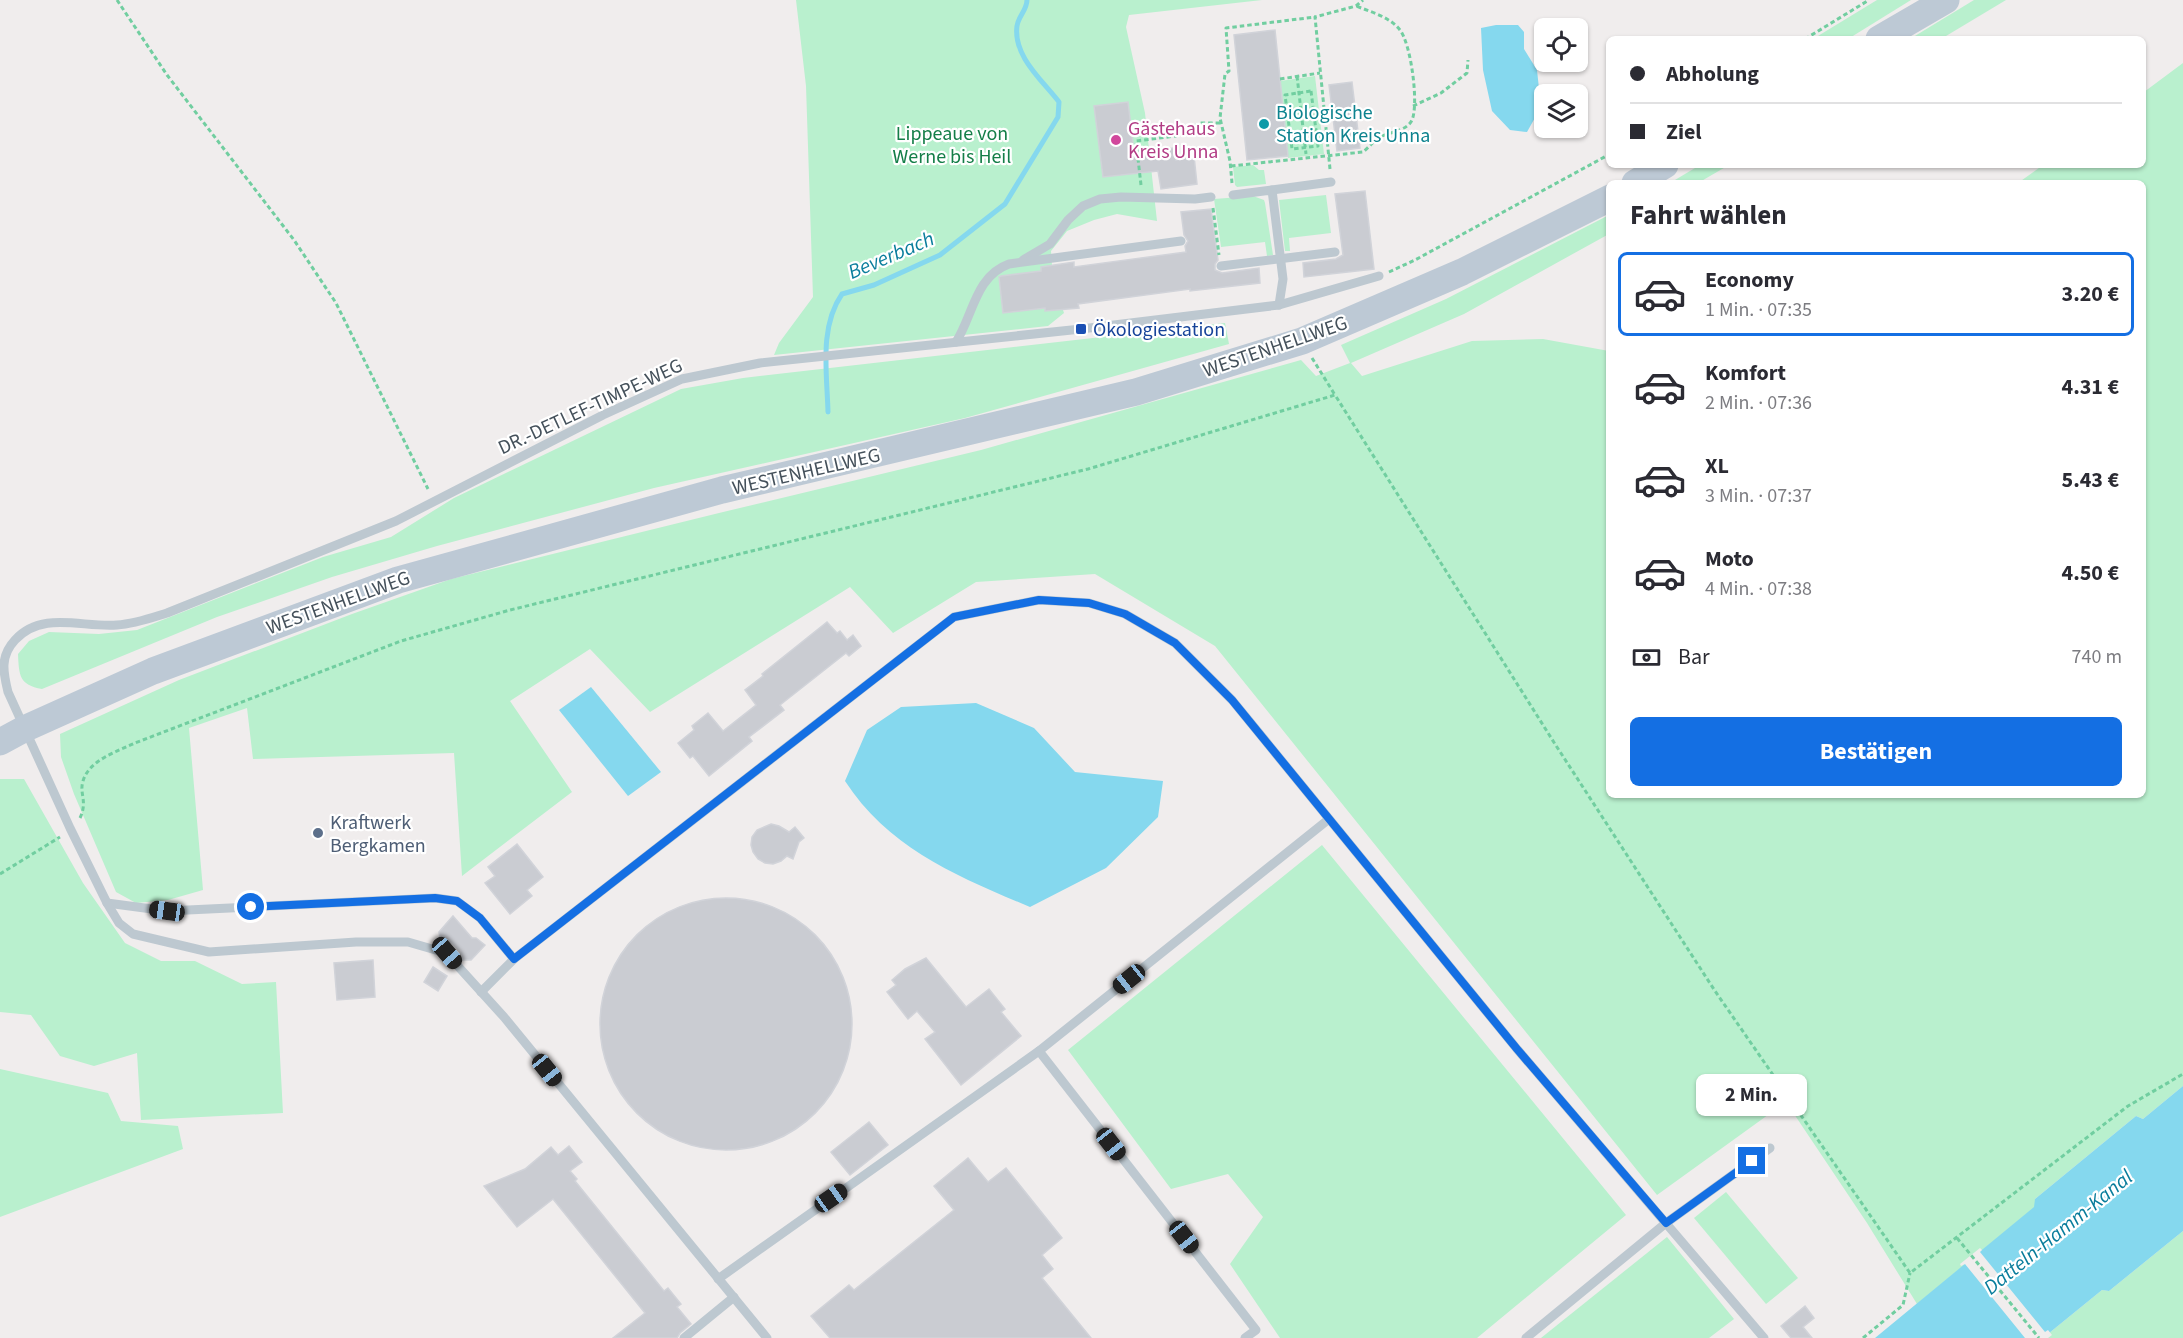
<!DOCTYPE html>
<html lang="de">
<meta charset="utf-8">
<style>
body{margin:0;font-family:"Source Sans 3",sans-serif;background:#f2f2f3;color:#2b2b33;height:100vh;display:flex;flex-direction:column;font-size:22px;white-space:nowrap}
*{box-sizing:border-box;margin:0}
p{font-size:20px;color:#7c7c81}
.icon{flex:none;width:33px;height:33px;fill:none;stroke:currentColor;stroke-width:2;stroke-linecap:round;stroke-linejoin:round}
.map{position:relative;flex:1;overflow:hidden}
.side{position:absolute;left:1606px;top:180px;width:540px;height:618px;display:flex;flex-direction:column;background:#fff;border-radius:9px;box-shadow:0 2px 4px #0004}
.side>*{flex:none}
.banner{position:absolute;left:1606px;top:36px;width:540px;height:132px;border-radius:9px;box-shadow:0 2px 4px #0004;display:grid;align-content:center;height:132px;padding:0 24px;background:#fff}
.tools{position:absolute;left:1534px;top:18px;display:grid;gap:12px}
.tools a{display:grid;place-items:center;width:54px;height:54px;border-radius:9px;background:#fff;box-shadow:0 2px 4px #0004;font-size:30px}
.end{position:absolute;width:27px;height:27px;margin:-14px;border:8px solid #146fe3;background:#fff;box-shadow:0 0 0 3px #fff}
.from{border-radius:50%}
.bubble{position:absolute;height:42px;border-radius:9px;background:#fff;box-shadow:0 2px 4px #0004;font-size:20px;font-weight:700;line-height:42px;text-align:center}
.car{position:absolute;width:18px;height:36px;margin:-18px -9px;border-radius:8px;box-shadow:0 0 4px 2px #0007;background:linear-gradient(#222 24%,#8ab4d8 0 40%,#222 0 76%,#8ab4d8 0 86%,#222 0)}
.banner b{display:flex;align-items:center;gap:21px;height:57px;font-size:22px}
.banner b+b{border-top:2px solid #e1e1e2}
.banner i{width:15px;height:15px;background:#2b2b33}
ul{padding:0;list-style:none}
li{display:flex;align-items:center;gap:18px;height:84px;margin:0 12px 9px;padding:0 12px;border:3px solid transparent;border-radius:9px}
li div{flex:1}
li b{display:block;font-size:22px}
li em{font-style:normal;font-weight:700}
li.active{border-color:#146fe3}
li>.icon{width:54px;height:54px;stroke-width:1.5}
h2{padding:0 24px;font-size:27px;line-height:72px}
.pay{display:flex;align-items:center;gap:15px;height:66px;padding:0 24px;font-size:22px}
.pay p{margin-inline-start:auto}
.cta{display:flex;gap:12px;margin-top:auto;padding:12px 24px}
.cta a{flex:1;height:69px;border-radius:9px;background:#146fe3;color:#fff;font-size:24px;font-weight:700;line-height:69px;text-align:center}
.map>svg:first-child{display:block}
.green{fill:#b9f0ce}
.water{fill:#85d8ee}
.pier{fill:#f0eded}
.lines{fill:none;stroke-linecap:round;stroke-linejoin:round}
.stream{stroke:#85d8ee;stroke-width:5}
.building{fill:#caccd2;stroke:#d1d3d9;stroke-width:1.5}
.path{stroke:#71cea0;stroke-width:3;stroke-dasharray:4.5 3;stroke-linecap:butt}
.lane{stroke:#bdc8d0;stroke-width:9}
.secondary{stroke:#bdc9d5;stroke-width:27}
.route{stroke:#146fe3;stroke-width:8}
.culture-dot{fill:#0f9aa8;stroke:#fff;stroke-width:2}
.hotel-dot{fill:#d1479c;stroke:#fff;stroke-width:2}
.transit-dot{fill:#1a4fb4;stroke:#fff;stroke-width:2}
.service-dot{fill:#5c6f8a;stroke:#fff;stroke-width:2}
.labels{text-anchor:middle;stroke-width:4.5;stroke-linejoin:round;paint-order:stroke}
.culture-label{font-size:20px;fill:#0d838f;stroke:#fff;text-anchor:start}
.hotel-label{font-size:20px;fill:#b23c85;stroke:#fff;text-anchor:start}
.park-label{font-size:20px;fill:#147e48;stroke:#fff}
.transit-label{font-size:20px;fill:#164399;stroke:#fff;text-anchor:start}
.street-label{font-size:20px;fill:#45515b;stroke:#fff}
.service-label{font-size:20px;fill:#4e5e75;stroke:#fff;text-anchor:start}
.water-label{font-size:21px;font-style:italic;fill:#097d9c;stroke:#fff}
</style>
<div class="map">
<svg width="2183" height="1338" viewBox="0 0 2183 1338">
<rect width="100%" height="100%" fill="#f0eded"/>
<g class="green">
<path d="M796,0H1262L1129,15L1126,27L1145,113L1157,221L1117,214L1094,220L1067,231L1051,251L1053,280L1064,313L1048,326L774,355L779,343L813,297L806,86Z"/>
<path d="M1877,0H1911L1848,39H1813Z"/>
<path d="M1974,0H2006L1941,39H1910Z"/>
<path d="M2183,63V1086L2143,1119L2136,1116L2035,1199V1207L1917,1304L1867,1223L1786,1102L1657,1195L1215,646L1095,574L976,582L893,633L850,587L650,712L590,649L510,701L572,792L462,876L454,753L253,759L247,708L189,728L203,890L168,900L136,903L116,892L74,794L61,757L60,734L179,680L352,614L451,579L719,513L981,450L1301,360L1316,376L1350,363L1341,345L1446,299L1609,215V234L1464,314L1351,363L1362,376L1472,341L1543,339L1609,351L1610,795H2144V183H2018L2043,165H2144V92Z"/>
<path d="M1315,76L1324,154L1288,158L1280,81Z"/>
<path d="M1253,165L1259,170H1264L1266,184L1237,187L1235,185L1233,167Z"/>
<path d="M1700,165H1729L1698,183H1670Z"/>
<path d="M1326,195L1331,233L1289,238L1290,251H1285L1279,200Z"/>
<path d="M1253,196L1264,200L1265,203L1273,255L1267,256L1265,242L1221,247L1214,199Z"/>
<path d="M1225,323L1229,344L965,418L654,488L437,546L332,577L217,617L42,689C19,685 19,675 18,654L29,641L49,632L99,634L137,630L323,557L391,537L454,498L681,389L743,378Z"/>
<path d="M0,779H24L83,883L125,943L161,961H195L242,984L276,982L283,1113L141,1120L137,1053L94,1066L60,1056L31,1015L0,1012Z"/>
<path d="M1322,845L1626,1215L1477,1338H1280L1230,1264L1263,1217L1228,1174L1171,1189L1068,1050Z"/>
<path d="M0,1069L108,1093L121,1121L178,1126L183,1149L0,1217Z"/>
<path d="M1726,1192L1798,1278L1766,1304L1694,1218Z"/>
<path d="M2183,1231V1338H2043L2102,1290L2109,1291Z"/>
<path d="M1667,1237L1734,1319L1709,1338H1541Z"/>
</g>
<g class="water">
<path d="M1496,25H1518L1524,32V49L1537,70L1541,107L1527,132L1510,130L1492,111L1483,70L1481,28Z"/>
<path d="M591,687L661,772L628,796L559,710Z"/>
<path d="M976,703L1034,728L1075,772L1163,781L1158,817L1106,868L1030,907C959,877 889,849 845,781L867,730L901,707Z"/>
<path d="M2183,1086V1231L2109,1291L2102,1290L2043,1338H1875L2034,1207L2035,1199L2136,1116L2143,1119Z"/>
</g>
<path class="pier" d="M1980,1248L1982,1250L1980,1252L2045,1332L2048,1330L2052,1335L2048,1338H2025L1965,1264L1961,1266L1960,1264Z"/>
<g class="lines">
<path class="stream" d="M828,412C827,373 819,327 842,294L874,285L940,255L1005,204L1058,117L1059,102C1042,80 1013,56 1017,26C1018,17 1027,10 1027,0"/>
</g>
<g class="building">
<path d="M1275,30L1288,156L1247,160L1234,35Z"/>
<path d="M1352,82L1360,148L1337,151L1329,85Z"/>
<path d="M1128,102L1134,152L1174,148L1176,160L1194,156L1197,184L1161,189L1158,171L1103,177L1094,106Z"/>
<path d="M1365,191L1374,269L1304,277L1303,263L1336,259L1343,255L1335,194Z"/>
<path d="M1211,209L1218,260L1215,264V270L1222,273L1259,268L1260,283L1190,291V289L1078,304L1079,308L1045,311V308L1003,313L999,277L1001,276L1041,271V267L1074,262V267L1186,252L1185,246L1188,241L1184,235L1181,212Z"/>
<path d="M827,622L837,633L840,631L847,640L853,635L861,646L849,656L846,653L780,705L784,710L749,737L752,741L709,776L693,756L690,758L678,743L694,730L692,726L708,713L723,731L756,705L745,690L763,676L762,674Z"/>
<path d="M771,824L779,826L789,832L795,827L804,838L799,842L793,859L787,856L781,861L773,864L765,863L758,859L753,852L751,845L752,837L757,830Z"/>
<path d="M517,844L543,877L527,890L532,896L510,914L485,883L495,876L488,867Z"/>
<circle cx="726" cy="1024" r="126"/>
<path d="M453,916L472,938H476L485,945L471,960H462L460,951L452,943L446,942L440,938L439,932Z"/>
<path d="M926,958L966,1007L989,989L1005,1009L1001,1012L1021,1036L961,1085L925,1039L935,1032L917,1011L908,1019L887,992L896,985L892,980L905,969Z"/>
<path d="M373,960L375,997L337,1000L334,963Z"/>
<path d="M433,967L447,976L438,991L424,982Z"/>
<path d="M869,1122L888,1145L850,1175L831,1152Z"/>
<path d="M569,1146L582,1162L570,1171L577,1179L575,1181L664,1291L668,1288L681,1304L677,1307L691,1324L680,1333L677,1338H613L645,1313L553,1199L517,1227L484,1186L525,1169L551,1147L558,1155Z"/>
<path d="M968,1158L988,1182L1006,1168L1062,1238L1042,1255L1053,1269L1042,1278L1091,1338H830L811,1316L849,1285L854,1290L954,1210L934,1186Z"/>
<path d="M1805,1306L1814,1318L1803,1327L1812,1338H1791L1781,1326Z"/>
</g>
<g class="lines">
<g class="path">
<path d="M117,0L167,75L294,240L336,303L428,489"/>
<path d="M1805,39L1869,0"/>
<path d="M1297,76L1306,154"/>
<path d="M1280,79L1320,73"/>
<path d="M1311,91L1318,146L1292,149L1285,95Z"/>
<path d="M1413,106L1441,93L1467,73L1468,60"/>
<path d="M1288,114L1324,110"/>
<path d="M1231,166L1363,152C1369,147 1374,141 1380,137C1390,132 1407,131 1412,120C1419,104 1411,44 1400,30C1390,17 1371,12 1356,6"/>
<path d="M1330,169L1315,17L1356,6L1363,0"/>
<path d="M1232,183L1230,161L1220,118L1225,74L1229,71L1226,28L1315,17"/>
<path d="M1141,185L1136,141L1176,136L1200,123H1221"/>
<path d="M1213,208L1219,255"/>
<path d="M1389,272L1415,260L1610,154"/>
<path d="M1312,358L1335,395"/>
<path d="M80,818C88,801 79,794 83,781C89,760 118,751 135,743L401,641L510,610L1088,469L1335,395L1555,744L1715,991L1910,1273L2128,1106L2183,1074"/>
<path d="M0,874L60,837"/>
<path d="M1957,1238L2039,1338"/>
<path d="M1863,1338L1903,1305L1910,1273"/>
</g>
<g class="lane">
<path d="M1272,190L1331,182"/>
<path d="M1233,195L1272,190L1283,279L1279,305"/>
<path d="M1023,260L1050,244L1068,220L1083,206L1100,199L1121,197L1195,199L1211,197"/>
<path d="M1221,266L1335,252"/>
<path d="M956,342C973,316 975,276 1009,264L1181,241"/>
<path d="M107,903L167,911L435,898L457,901L480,918L514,959L481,992"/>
<path d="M514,959L954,617L1039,600L1089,603L1125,614L1175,643L1232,700L1517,1049L1764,1338"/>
<path d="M1039,1051L1329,819"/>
<path d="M718,1279L1039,1051L1256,1330L1245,1338"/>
<path d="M684,1338L734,1297"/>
<path d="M767,1338L504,1017L446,953L408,942H356L209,952L133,934L119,923L107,903L70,828L8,692C3,672 0,656 15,640C42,610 83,628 117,625C135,624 151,618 167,613L396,521L603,415L682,379L760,363L1081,329L1279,305L1379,276"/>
<path d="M1526,1338L1666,1223L1770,1148"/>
</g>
<g class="secondary">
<path d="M1879,39L1946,0"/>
<path d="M1635,183L1665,165"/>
<path d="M0,742L24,729L153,671L398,580L722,490L1136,392L1302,341L1462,272L1610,198"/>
</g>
</g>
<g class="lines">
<path class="route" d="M251,907L435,898L457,901L480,918L514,959L954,617L1039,600L1089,603L1125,614L1175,643L1232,700L1517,1049L1666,1223L1752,1161"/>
</g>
<circle class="culture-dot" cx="1264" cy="124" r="6"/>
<circle class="hotel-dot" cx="1116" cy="140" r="6"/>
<rect class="transit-dot" x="1075" y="323" width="12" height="12" rx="3"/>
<circle class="service-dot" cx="318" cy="833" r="6"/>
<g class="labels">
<g class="culture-label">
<text x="1276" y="119">Biologische<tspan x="1276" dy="23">Station Kreis Unna</tspan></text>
</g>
<g class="hotel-label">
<text x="1128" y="135">Gästehaus<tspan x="1128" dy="23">Kreis Unna</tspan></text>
</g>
<g class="park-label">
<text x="952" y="140">Lippeaue von<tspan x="952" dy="23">Werne bis Heil</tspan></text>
</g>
<g class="transit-label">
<text x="1093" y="336">Ökologiestation</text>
</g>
<g class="street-label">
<text transform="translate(1275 346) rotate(-19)" y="7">WESTENHELLWEG</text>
<text transform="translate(590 406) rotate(-25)" y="7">DR.-DETLEF-TIMPE-WEG</text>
<text transform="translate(806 471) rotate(-13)" y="7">WESTENHELLWEG</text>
<text transform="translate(338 602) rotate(-20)" y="7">WESTENHELLWEG</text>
</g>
<g class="service-label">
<text x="330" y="829">Kraftwerk<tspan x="330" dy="23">Bergkamen</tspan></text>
</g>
<g class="water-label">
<text transform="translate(891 255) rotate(-23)" y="7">Beverbach</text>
<text transform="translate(2058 1232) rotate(-39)" y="7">Datteln-Hamm-Kanal</text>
</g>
</g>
</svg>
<div class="tools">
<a><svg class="icon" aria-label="locate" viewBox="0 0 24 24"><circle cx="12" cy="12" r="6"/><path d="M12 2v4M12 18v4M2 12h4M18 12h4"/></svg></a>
<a><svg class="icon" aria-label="layers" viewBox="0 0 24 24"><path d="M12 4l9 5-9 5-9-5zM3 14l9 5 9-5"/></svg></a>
</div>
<i class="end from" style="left:251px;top:907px"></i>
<i class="end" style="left:1752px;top:1161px"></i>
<div class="bubble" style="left:1696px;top:1074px;width:111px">2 Min.</div>
<i class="car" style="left:167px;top:911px;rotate:278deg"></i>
<i class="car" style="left:447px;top:953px;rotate:139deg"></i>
<i class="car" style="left:1129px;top:979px;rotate:231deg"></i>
<i class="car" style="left:547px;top:1070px;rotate:141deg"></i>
<i class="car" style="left:1111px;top:1144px;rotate:142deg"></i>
<i class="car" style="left:831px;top:1198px;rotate:55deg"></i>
<i class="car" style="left:1184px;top:1237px;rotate:142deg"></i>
<div class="banner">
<b><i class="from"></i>Abholung</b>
<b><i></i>Ziel</b>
</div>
<section class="side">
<h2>Fahrt wählen</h2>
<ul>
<li class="active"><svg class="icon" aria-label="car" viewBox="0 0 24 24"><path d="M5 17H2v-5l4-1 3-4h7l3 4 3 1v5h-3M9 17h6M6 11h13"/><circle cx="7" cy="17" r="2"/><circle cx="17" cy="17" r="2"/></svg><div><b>Economy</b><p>1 Min. · 07:35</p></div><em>3.20 €</em></li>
<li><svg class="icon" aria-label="car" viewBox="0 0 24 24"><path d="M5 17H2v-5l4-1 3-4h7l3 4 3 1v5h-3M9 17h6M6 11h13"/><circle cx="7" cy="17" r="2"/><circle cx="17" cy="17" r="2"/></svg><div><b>Komfort</b><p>2 Min. · 07:36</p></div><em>4.31 €</em></li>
<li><svg class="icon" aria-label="car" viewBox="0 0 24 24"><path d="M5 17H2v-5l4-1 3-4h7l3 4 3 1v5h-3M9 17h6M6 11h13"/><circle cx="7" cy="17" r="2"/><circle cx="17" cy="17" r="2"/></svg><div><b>XL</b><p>3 Min. · 07:37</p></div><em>5.43 €</em></li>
<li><svg class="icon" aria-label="car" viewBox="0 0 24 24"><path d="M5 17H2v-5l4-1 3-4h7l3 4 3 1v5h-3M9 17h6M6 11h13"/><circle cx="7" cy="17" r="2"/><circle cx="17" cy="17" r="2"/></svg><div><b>Moto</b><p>4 Min. · 07:38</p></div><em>4.50 €</em></li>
</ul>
<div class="pay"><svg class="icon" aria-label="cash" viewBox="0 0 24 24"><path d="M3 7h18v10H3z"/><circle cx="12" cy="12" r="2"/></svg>Bar<p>740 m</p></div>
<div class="cta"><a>Bestätigen</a></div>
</section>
</div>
